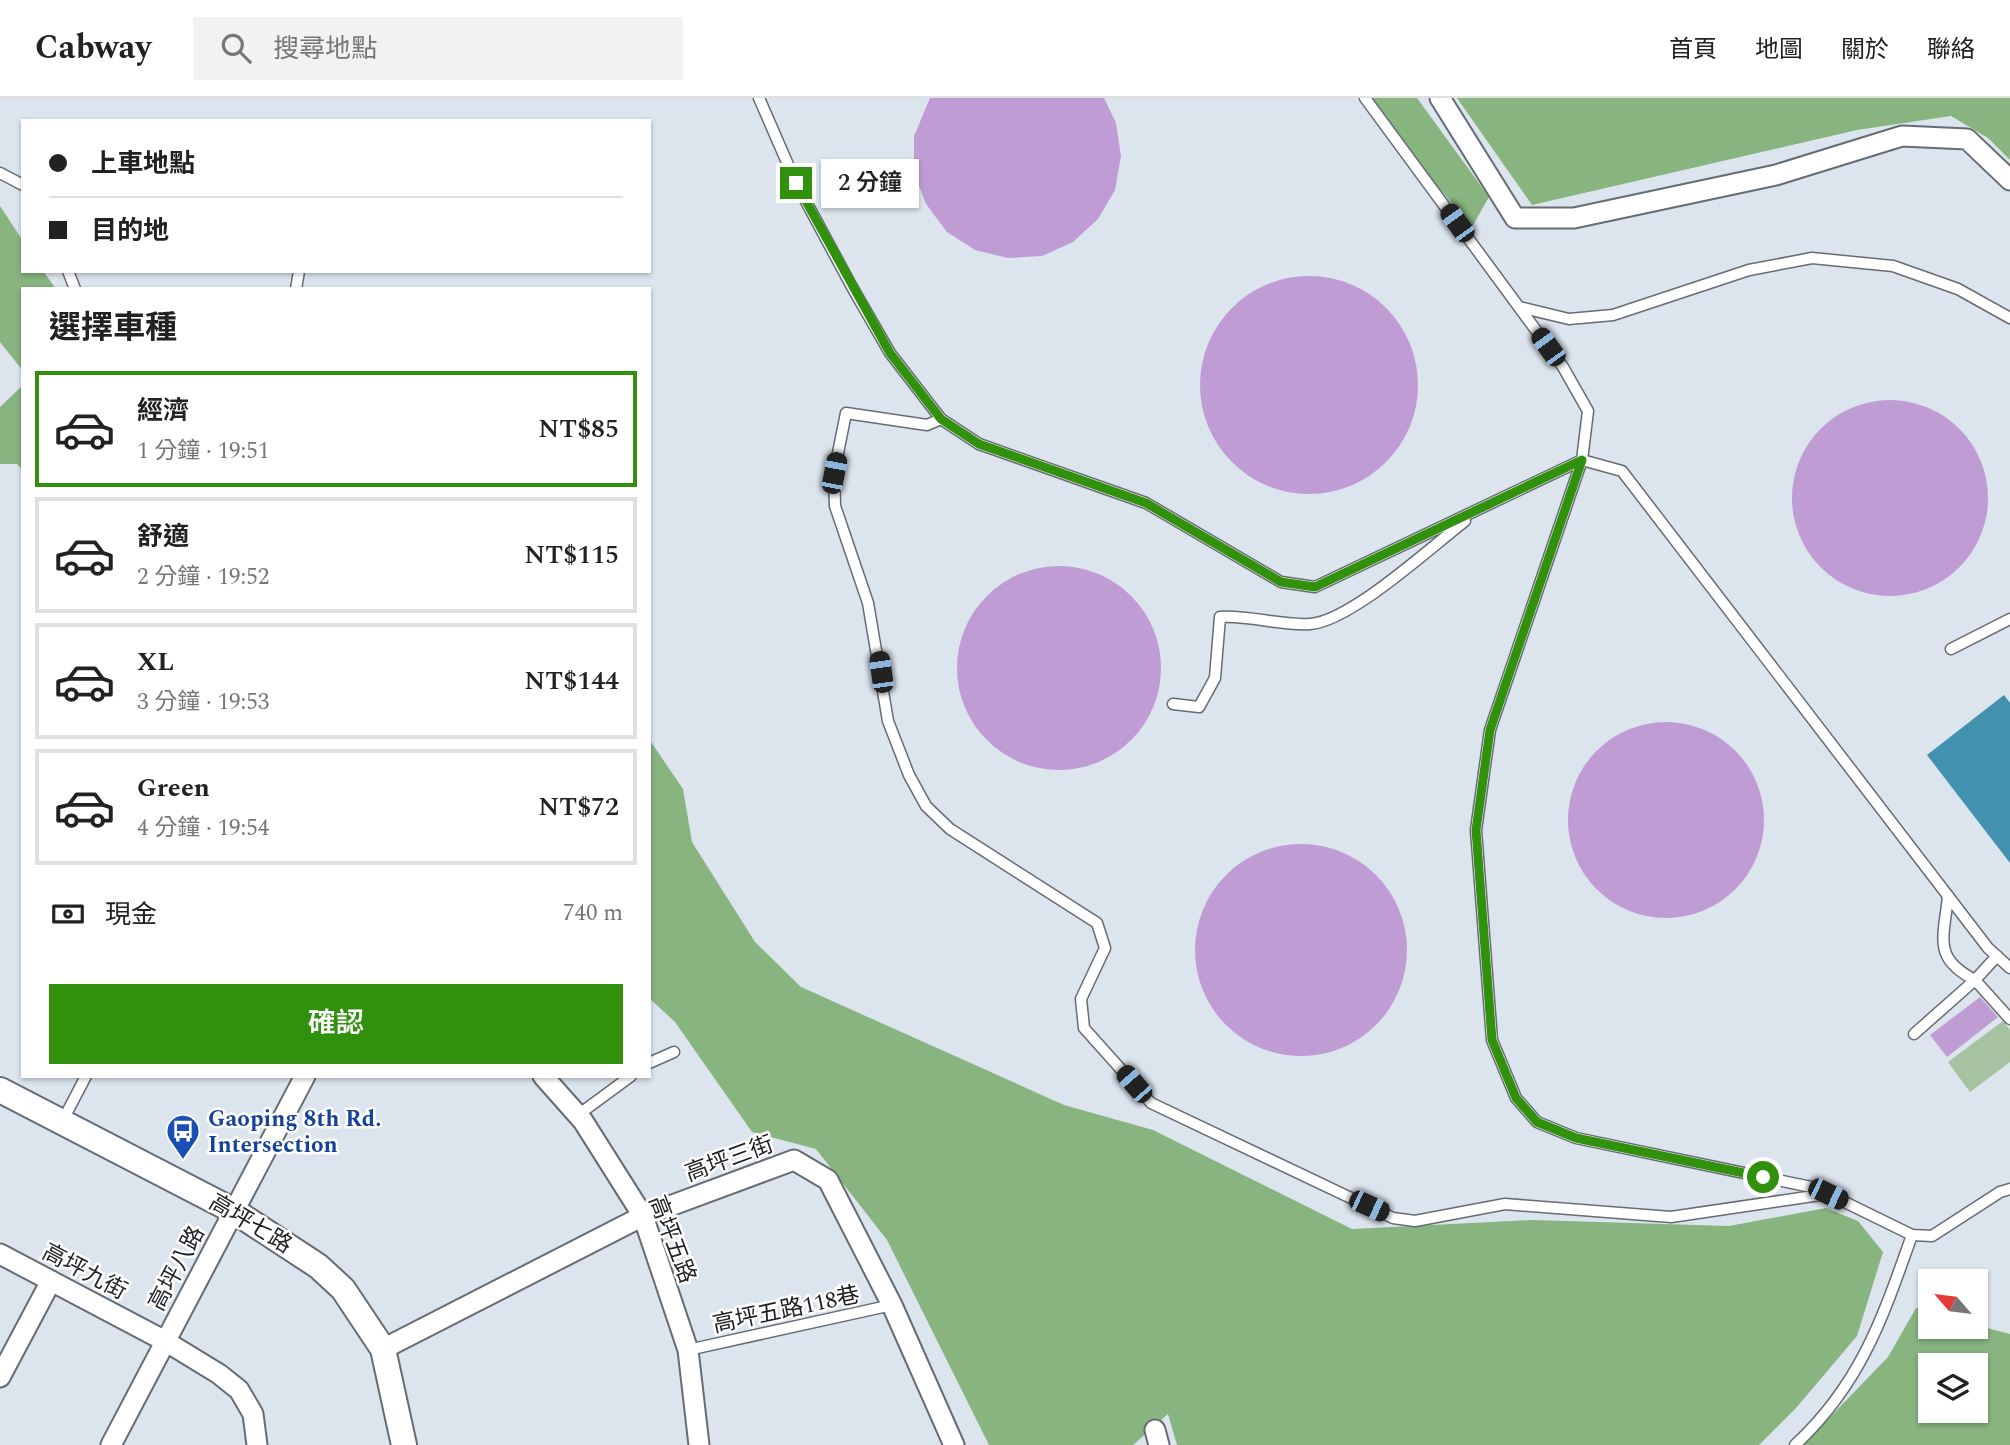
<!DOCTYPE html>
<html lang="zh-TW">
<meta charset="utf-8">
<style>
body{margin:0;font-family:Spectral,"Noto Sans TC",serif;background:#f2f2f2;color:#222;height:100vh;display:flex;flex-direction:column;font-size:26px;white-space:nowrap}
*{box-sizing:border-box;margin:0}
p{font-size:23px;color:#767676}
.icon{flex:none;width:38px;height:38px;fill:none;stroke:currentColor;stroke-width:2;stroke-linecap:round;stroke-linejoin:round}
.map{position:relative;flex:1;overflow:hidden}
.drawer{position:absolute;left:21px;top:189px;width:630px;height:791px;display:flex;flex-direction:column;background:#fff;border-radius:0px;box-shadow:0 2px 5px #0004}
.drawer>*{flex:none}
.hud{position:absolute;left:21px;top:21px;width:630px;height:154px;border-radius:0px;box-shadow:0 2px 5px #0004;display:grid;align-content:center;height:154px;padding:0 28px;background:#fff}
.needle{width:46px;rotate:298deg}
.fabs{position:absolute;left:1918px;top:1171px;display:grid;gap:14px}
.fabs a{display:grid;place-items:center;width:70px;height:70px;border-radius:0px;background:#fff;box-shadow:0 2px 5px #0004;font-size:35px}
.end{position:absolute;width:32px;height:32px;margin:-16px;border:9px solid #31910c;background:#fff;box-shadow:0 0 0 4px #fff}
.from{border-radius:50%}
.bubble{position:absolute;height:49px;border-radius:0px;background:#fff;box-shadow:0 2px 5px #0004;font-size:23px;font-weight:600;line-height:49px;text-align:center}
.car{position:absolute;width:21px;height:42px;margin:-21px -10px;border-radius:9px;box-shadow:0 0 5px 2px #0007;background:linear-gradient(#222 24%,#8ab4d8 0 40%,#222 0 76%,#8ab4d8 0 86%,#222 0)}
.hud b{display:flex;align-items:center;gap:24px;height:66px;font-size:26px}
.hud b+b{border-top:2px solid #e0e0e0}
.hud i{width:18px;height:18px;background:#222}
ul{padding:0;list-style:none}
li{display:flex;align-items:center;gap:21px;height:116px;margin:0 14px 10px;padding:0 14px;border:4px solid #e0e0e0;border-radius:0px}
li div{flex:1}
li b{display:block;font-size:26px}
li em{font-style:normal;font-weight:600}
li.selected{border-color:#31910c}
li>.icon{width:63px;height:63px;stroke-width:1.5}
h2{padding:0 28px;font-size:32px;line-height:84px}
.pay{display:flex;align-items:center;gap:18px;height:77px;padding:0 28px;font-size:26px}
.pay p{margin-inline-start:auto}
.cta{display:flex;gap:14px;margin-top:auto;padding:14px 28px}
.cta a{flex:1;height:80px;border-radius:0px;background:#31910c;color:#fff;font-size:28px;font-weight:600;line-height:80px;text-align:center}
header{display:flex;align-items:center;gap:42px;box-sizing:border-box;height:98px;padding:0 35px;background:#fff;border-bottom:2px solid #e0e0e0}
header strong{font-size:33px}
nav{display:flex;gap:38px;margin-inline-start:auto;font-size:24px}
.search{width:490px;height:63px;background:#f2f2f2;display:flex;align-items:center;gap:18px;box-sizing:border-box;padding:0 24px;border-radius:0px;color:#767676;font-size:26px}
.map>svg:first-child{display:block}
.green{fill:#a6c2a0}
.forest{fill:#87b47f;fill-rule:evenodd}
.water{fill:#4191af}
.building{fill:#c09cd5}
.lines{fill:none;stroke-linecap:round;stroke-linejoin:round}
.service-casing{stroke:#656c73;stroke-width:13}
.minor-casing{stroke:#656c73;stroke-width:23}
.tertiary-casing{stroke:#656c73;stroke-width:28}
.service{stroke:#fff;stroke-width:10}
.minor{stroke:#fff;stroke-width:19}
.tertiary{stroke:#fff;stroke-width:24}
.route{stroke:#31910c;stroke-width:9}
.labels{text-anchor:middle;stroke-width:5;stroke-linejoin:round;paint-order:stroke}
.transit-label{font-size:23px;font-weight:bold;fill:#164399;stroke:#fff;text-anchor:start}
.street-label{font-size:23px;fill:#1f2124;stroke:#fff}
</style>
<header>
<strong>Cabway</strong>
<div class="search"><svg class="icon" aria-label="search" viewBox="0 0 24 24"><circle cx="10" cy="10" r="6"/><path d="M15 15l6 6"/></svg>搜尋地點</div>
<nav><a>首頁</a><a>地圖</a><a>關於</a><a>聯絡</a></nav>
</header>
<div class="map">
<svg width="2010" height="1347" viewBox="0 0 2010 1347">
<rect width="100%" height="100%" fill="#dce4ed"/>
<path class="green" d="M2003,923L2010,932V964L1970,994L1948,964Z"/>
<g class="forest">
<path d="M1363,0H1417L1489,99L1472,129Z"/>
<path d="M1457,0H2010V62L1988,40L1951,18L1857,32L1532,107Z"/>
<path d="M0,108L23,143V173H43L56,191H23V273L0,244Z"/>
<path d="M23,287V372L17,366H0V309Z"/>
<path d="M649,641L683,691L692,744L755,844L801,889L1064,1007L1153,1032L1352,1131L1533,1122L1729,1128L1826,1110L1858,1123L1883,1154L1857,1238L1796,1310L1759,1347H1177L1168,1316L1133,1347H989L887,1142L816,1051L752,1034L675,924L649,900Z"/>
<path d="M1916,1210L1930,1214V1228L1976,1227L2010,1236V1347H1803L1888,1259ZM1976,1267V1312H1930V1267Z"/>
</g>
<path class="water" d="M2004,597L2010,605V765L1927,657Z"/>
<g class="building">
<path d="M930,0H1104L1116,25L1121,58L1115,92L1098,121L1073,144L1042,158L1008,160L975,152L947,134L926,106L914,74V38Z"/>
<circle cx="1309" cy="287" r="109"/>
<circle cx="1890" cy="400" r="98"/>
<circle cx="1059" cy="570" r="102"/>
<circle cx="1666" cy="722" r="98"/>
<circle cx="1301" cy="852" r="106"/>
<path d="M1980,899L1998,919L1947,959L1930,937Z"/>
</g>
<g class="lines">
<defs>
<g id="service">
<path d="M759,0L796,85L852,189L890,255L941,321L979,346L1146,405L1281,484L1315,489L1582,362L1588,313L1563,269L1365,0"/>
<path d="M0,75L23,87"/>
<path d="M68,173L75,191"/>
<path d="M296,191L299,173"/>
<path d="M1519,209L1569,221L1613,217L1749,172L1812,160L1893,168L1958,191L2010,220"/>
<path d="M941,321L927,327L846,315L834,375L835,408L868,505L888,623L909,677L926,708L950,731L1097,825L1105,850L1081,901L1084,930L1151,1005L1393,1120L1415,1123L1505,1106L1671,1119L1827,1096"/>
<path d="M1951,551L2010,521"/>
<path d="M1173,606L1199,609L1215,580L1220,519C1250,517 1281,528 1310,526C1351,523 1431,449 1465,423"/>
<path d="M1948,798C1944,840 1932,860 1975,882L1997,858"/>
<path d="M2010,870L1988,850L1622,373L1582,362L1490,632L1476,732L1492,942L1516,1000L1537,1024L1576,1040L1816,1090L1912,1137L1932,1138L2000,1094L2010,1091"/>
<path d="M1914,936L1975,882L2010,921"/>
<path d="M649,965L674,954"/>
<path d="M578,1017L631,978"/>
<path d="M62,1024L86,978"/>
<path d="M688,1252L892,1207"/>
<path d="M1795,1347C1861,1286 1883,1219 1912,1137"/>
</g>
<g id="minor">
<path d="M1440,0L1515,120H1574L1776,77L1902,38L1967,41L2010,82"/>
<path d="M543,978L583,1023L643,1118L688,1252L699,1347"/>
<path d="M0,1156L165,1243L219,1276L239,1292L253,1316L257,1347"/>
<path d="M383,1251L643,1118L794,1062L828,1082L892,1207L954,1347"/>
<path d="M0,1279L51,1183"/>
<path d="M1155,1332L1159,1347"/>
<path d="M111,1347L305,978"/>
</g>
<path id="tertiary" d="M0,992L234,1113L318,1168L343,1191L383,1251L404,1347"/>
</defs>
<use href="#service" class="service-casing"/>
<use href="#minor" class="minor-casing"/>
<use href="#tertiary" class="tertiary-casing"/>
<use href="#service" class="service"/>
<use href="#minor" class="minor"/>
<use href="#tertiary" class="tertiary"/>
</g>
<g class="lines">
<path class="route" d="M796,85L890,255L941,321L979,346L1146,405L1281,484L1315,489L1582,362L1490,632L1476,732L1492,942L1516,1000L1537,1024L1576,1040L1763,1079"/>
</g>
<defs>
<symbol id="bus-pin" viewBox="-11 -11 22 30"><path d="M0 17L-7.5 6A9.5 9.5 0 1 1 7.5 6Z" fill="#1a4fb4" stroke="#fff"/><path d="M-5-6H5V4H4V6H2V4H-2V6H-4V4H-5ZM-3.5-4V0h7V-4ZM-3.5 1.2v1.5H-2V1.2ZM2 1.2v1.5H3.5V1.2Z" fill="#fff"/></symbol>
</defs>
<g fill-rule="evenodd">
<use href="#bus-pin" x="164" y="1014" width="38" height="52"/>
</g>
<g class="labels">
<g class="transit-label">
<text x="208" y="1028">Gaoping 8th Rd.<tspan x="208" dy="26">Intersection</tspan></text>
</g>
<g class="street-label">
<text transform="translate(729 1060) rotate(-20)" y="8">高坪三街</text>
<text transform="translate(251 1125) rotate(31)" y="8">高坪七路</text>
<text transform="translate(673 1141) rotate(69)" y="8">高坪五路</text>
<text transform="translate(176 1170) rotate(-62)" y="8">高坪八路</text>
<text transform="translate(85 1173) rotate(28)" y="8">高坪九街</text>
<text transform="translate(786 1211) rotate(-12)" y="8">高坪五路118巷</text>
</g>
</g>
</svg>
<div class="fabs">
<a><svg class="needle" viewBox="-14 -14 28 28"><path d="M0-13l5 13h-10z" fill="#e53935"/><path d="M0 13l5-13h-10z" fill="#767676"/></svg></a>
<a><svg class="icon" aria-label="layers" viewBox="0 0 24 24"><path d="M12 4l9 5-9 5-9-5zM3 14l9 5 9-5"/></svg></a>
</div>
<i class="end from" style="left:1763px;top:1079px"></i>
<i class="end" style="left:796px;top:85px"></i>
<div class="bubble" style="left:821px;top:61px;width:98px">2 分鐘</div>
<i class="car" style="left:1457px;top:125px;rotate:324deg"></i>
<i class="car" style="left:1548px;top:249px;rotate:324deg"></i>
<i class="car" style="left:834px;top:375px;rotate:11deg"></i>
<i class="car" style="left:881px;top:574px;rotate:352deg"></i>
<i class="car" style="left:1134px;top:986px;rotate:319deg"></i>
<i class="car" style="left:1828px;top:1096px;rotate:116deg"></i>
<i class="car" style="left:1369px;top:1108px;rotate:115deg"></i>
<div class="hud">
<b><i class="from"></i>上車地點</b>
<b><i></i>目的地</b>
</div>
<section class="drawer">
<h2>選擇車種</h2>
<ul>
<li class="selected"><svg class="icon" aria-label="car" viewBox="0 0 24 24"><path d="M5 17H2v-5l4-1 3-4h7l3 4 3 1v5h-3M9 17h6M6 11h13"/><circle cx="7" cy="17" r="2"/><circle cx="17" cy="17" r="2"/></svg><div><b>經濟</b><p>1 分鐘 · 19:51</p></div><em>NT$85</em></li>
<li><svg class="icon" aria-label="car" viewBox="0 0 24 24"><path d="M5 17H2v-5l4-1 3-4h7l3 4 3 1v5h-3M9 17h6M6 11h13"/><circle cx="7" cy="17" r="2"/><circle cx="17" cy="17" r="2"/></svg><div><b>舒適</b><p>2 分鐘 · 19:52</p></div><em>NT$115</em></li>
<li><svg class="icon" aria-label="car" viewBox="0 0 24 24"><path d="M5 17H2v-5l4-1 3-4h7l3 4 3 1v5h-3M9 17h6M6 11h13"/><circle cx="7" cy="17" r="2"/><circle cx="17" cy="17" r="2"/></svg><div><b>XL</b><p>3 分鐘 · 19:53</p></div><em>NT$144</em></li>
<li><svg class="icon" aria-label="car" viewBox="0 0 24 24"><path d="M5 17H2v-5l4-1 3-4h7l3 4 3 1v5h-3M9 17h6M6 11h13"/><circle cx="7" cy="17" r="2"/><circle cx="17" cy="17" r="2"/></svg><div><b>Green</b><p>4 分鐘 · 19:54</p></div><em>NT$72</em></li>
</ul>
<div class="pay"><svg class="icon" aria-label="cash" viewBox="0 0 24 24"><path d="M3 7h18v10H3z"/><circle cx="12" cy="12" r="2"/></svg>現金<p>740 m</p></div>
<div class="cta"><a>確認</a></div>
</section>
</div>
